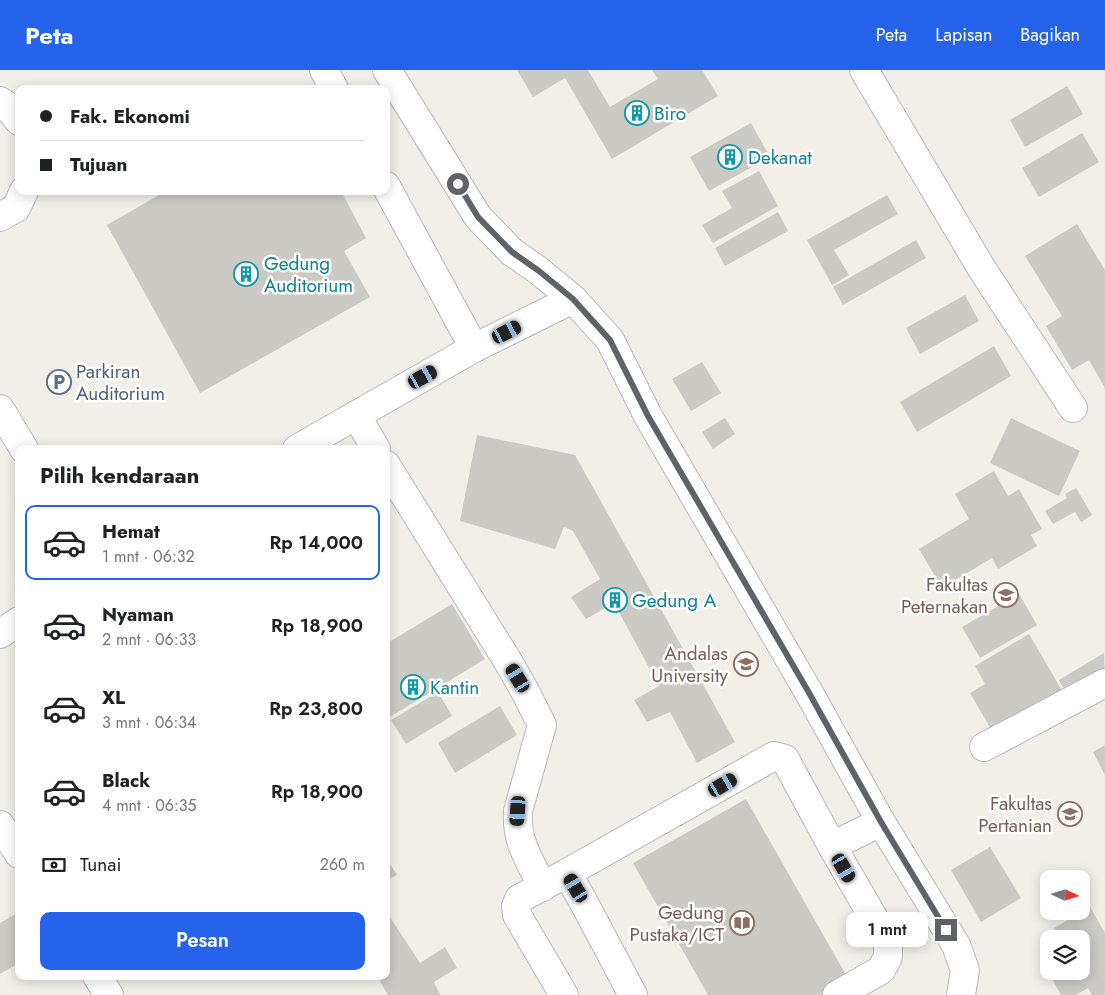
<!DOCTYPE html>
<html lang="id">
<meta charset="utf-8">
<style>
body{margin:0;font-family:Jost,sans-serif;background:#f6f6f6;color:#202124;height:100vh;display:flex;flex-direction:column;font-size:19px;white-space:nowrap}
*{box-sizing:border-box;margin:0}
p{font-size:16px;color:#757577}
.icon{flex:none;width:28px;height:28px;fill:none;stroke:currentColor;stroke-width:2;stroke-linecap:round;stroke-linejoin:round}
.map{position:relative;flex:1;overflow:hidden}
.panel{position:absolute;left:15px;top:375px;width:375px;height:535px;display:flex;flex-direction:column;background:#fff;border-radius:10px;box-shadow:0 2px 12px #0003}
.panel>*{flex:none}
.hud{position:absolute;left:15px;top:15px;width:375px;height:110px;border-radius:10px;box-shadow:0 2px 12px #0003;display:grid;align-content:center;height:110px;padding:0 25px;background:#fff}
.needle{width:32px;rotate:94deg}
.fabs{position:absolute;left:1040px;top:800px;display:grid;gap:10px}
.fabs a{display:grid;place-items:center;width:50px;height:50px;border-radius:10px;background:#fff;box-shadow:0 2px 12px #0003;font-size:25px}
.end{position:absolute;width:22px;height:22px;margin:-11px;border:6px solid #5f6368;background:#fff;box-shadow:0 0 0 2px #fff}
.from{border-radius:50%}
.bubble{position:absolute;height:35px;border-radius:10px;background:#fff;box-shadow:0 2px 12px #0003;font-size:16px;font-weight:600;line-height:35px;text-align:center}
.car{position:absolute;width:15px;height:30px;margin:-15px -8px;border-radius:6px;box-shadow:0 0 4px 1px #0007;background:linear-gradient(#222 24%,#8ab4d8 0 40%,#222 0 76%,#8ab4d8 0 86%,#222 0)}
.hud b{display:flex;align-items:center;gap:18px;height:48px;font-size:19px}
.hud b+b{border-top:1px solid #e0e0e0}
.hud i{width:12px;height:12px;background:#202124}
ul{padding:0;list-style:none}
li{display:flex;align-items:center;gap:15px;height:75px;margin:0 10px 8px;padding:0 15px;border:2px solid transparent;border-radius:10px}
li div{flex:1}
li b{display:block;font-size:19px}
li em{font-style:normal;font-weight:600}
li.active{border-color:#2563eb}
li>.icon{width:45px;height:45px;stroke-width:1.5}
h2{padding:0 25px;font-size:22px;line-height:60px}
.pay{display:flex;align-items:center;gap:12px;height:55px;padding:0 25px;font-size:19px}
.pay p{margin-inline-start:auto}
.action{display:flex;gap:10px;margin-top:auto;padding:10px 25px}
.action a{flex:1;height:58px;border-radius:10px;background:#2563eb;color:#fff;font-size:20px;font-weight:600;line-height:58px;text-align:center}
header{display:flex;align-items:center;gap:30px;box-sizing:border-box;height:70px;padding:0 25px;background:#2563eb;color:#fff}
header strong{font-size:24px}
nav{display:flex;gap:28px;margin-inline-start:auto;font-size:18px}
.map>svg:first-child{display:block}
.building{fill:#cccac5}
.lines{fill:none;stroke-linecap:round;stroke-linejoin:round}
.minor-casing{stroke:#b5b8bc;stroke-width:30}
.minor{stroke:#fff;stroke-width:28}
.route{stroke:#5f6368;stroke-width:6}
.labels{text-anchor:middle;stroke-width:5;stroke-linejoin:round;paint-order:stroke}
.culture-label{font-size:19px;fill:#0d838f;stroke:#fff;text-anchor:start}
.service-label{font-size:19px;fill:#4e5e75;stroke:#fff;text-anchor:start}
.education-label{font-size:19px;fill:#785e54;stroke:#fff;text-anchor:end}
</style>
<header>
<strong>Peta</strong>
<nav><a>Peta</a><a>Lapisan</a><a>Bagikan</a></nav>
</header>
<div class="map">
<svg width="1105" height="925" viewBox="0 0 1105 925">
<rect width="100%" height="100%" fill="#f1efe8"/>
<g class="building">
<path d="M517,0H588L610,37L658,9L652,0H702L718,26L612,89L565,8L533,27Z"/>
<path d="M1067,16L1083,44L1025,77L1010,50Z"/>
<path d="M751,53L770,87L709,121L690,87Z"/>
<path d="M1082,63L1099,92L1039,127L1022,98Z"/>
<path d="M759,101L778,136L713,173L702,155L732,138L722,121Z"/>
<path d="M166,121H341L366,168L344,181L370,227L200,323L107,155Z"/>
<path d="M887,125L898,144L834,180L849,205L832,215L807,170Z"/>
<path d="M778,142L788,161L725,196L715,178Z"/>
<path d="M1077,154L1105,200V318L1089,290L1072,300L1046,256L1062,246L1025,186Z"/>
<path d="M916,170L926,188L843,235L833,217Z"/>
<path d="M965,225L979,251L920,284L906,258Z"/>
<path d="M994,276L1011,306L917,362L900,332Z"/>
<path d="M702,292L721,323L691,341L672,309Z"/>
<path d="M725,348L735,364L713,379L702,362Z"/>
<path d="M1011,348L1080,381L1059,426L990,393Z"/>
<path d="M477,365L575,385L735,672L697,693L670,642L647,652L634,630L659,616L614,533L586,549L571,527L600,509L573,461L564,457L555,479L460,451Z"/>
<path d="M994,401L1008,426L1019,419L1042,459L1031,465L1037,476L998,499L992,488L942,518L919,479L969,449L955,424Z"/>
<path d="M1076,418L1092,445L1081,452L1075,442L1053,454L1045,441L1067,428L1065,424Z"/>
<path d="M1019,524L1037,555L980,588L962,557Z"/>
<path d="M452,534L485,589L388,648L386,644V574Z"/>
<path d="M1029,564L1064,624L995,666L970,623L985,614L975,596Z"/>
<path d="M1104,583L1105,608L1070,629L1059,610Z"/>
<path d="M438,622L452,646L406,674L391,650Z"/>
<path d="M500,636L517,665L455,703L438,673Z"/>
<path d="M1105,675V705L1093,682Z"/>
<path d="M746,729L850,912L827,925H708L633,793Z"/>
<path d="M990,777L1021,828L981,852L951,800Z"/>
<path d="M386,788L397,805L386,811Z"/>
<path d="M1090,837L1105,863V925H1092L1088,918L1076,925H1061L1045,896L1049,894V901H1081V869H1060L1054,858Z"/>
<path d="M386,841L420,893L445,877L457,898L434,912L440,925H388L377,906H386Z"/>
<path d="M19,842V893L0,904V853Z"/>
</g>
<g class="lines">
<defs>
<g id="minor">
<path d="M324,0L334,19"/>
<path d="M387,0L478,147L512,182L539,201L573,229L610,270L648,346L808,621L881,752L956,875L965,900L961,925"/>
<path d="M864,0L982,199L1073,338"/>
<path d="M0,31L7,36L19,51"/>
<path d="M386,116L474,278"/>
<path d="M0,147L16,138L24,121"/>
<path d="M0,339L24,379"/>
<path d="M356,345L376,379"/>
<path d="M297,379L474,278L573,229"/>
<path d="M386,395L509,593L526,623L542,655L518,741C516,772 529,790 543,817"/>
<path d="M0,564L19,551"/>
<path d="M984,677L1105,613"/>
<path d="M0,755L19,784"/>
<path d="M567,803L774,686L785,689L832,776"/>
<path d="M97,906L109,925"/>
<path d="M564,925L517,845L516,836L519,829L567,803L583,831L633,925"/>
<path d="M837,925L881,900L888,887V873L832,776L881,752"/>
</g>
</defs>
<use href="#minor" class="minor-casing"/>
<use href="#minor" class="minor"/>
</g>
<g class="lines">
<path class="route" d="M458,114L478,147L512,182L539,201L573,229L610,270L648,346L808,621L881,752L946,860"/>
</g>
<defs>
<symbol id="building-ring" viewBox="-11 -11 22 22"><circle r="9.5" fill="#fff" stroke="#0f9aa8" stroke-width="1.5"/><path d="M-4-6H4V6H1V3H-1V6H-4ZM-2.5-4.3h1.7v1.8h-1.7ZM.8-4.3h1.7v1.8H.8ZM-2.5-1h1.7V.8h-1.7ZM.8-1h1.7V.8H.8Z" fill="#0f9aa8"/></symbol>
<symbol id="parking-ring" viewBox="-11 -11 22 22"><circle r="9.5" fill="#fff" stroke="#5c6f8a" stroke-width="1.5"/><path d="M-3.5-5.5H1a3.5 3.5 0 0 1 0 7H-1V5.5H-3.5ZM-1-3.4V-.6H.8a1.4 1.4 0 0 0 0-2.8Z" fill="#5c6f8a"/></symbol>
<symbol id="university-ring" viewBox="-11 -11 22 22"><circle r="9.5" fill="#fff" stroke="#8d6e63" stroke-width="1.5"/><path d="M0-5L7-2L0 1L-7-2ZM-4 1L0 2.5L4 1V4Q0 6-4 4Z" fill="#8d6e63"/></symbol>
<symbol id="library-ring" viewBox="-11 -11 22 22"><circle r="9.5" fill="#fff" stroke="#8d6e63" stroke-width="1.5"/><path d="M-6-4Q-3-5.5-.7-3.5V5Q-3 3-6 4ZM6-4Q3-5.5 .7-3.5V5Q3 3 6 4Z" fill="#8d6e63"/></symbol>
</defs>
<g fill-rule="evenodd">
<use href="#building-ring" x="623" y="29" width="28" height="28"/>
<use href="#building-ring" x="716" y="73" width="28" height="28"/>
<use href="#building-ring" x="232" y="190" width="28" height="28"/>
<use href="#parking-ring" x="45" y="298" width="28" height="28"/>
<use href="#university-ring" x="992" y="511" width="28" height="28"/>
<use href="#building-ring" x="601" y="516" width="28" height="28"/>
<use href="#university-ring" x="732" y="580" width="28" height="28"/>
<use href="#building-ring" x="399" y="603" width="28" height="28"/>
<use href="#university-ring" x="1056" y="730" width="28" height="28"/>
<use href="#library-ring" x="728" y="839" width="28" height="28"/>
</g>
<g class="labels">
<g class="culture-label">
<text x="654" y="50">Biro</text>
<text x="748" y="94">Dekanat</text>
<text x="264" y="200">Gedung<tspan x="264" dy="22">Auditorium</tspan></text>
<text x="632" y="537">Gedung A</text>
<text x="430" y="624">Kantin</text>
</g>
<g class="service-label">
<text x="76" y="308">Parkiran<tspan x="76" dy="22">Auditorium</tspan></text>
</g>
<g class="education-label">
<text x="988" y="521">Fakultas<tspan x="988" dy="22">Peternakan</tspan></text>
<text x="728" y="590">Andalas<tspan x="728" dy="22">University</tspan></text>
<text x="1052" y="740">Fakultas<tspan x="1052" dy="22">Pertanian</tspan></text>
<text x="724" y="849">Gedung<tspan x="724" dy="22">Pustaka/ICT</tspan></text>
</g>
</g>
</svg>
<div class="fabs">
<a><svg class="needle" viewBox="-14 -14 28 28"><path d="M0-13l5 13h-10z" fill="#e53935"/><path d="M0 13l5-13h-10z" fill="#757577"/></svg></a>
<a><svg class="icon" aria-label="layers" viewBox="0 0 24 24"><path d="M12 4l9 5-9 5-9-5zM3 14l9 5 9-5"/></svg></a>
</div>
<i class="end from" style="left:458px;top:114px"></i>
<i class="end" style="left:946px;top:860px"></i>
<div class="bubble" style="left:846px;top:842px;width:82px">1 mnt</div>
<i class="car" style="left:507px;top:262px;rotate:63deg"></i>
<i class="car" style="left:423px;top:307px;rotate:61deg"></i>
<i class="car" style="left:518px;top:608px;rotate:329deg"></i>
<i class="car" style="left:723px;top:715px;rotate:60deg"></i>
<i class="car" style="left:518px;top:741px;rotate:184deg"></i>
<i class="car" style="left:844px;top:798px;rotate:150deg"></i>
<i class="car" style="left:576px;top:818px;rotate:329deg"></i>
<div class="hud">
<b><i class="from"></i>Fak. Ekonomi</b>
<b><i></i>Tujuan</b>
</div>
<section class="panel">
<h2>Pilih kendaraan</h2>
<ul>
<li class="active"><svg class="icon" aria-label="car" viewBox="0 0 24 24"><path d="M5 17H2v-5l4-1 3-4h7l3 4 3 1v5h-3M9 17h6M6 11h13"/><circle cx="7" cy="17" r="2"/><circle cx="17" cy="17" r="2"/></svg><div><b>Hemat</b><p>1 mnt · 06:32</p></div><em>Rp 14,000</em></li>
<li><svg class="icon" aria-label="car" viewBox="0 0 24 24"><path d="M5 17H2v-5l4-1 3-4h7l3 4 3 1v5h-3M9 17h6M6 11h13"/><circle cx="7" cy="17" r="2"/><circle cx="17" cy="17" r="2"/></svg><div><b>Nyaman</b><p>2 mnt · 06:33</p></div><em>Rp 18,900</em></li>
<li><svg class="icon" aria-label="car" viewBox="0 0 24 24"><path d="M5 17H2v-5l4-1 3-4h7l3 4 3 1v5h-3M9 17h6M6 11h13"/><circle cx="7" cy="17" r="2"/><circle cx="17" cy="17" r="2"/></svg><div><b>XL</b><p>3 mnt · 06:34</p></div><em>Rp 23,800</em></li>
<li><svg class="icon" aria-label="car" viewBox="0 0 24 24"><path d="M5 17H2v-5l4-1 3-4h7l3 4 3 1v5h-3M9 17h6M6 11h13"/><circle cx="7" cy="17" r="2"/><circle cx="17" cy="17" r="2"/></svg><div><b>Black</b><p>4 mnt · 06:35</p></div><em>Rp 18,900</em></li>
</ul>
<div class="pay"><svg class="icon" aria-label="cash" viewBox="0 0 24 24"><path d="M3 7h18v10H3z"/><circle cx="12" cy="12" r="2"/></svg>Tunai<p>260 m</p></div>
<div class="action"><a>Pesan</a></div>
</section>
</div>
